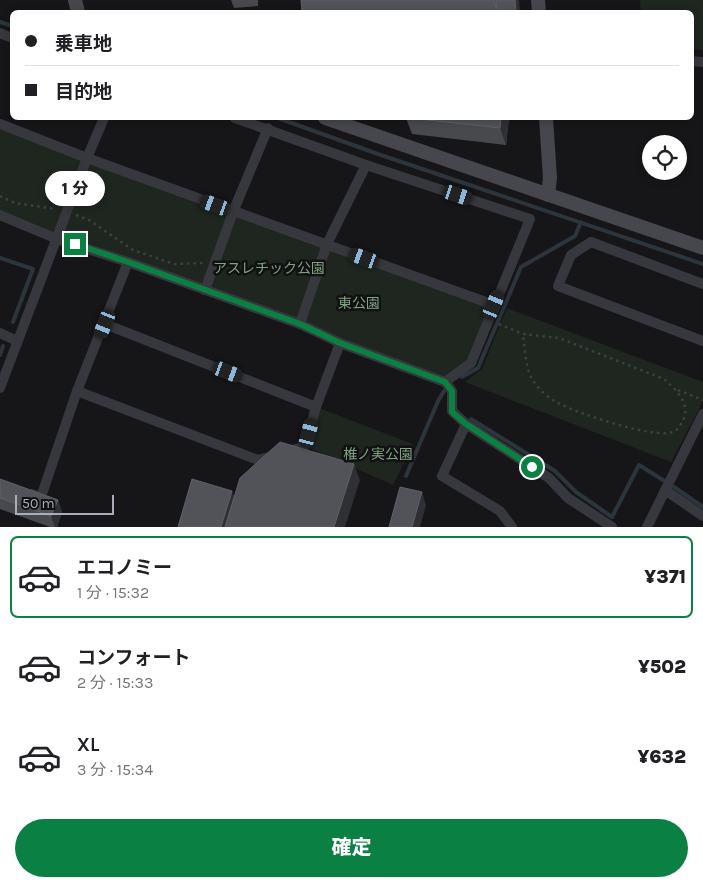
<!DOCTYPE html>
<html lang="ja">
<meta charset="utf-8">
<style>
body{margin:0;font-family:Karla,"Noto Sans JP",sans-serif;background:#f2f2f2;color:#202124;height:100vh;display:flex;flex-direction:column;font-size:19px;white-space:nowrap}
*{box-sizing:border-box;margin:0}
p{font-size:16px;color:#757577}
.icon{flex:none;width:28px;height:28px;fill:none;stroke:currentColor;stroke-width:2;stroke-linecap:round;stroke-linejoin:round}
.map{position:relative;height:527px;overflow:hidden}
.drawer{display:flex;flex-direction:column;background:#fff;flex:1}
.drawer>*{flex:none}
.banner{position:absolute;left:10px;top:10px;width:684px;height:110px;border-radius:8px;box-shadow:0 2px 8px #0003;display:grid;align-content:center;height:110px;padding:0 15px;background:#fff}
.controls{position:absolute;left:642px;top:135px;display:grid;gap:10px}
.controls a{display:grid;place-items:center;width:45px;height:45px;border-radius:50%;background:#fff;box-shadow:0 2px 8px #0003;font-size:25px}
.scale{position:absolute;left:15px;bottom:12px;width:99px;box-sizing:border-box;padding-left:5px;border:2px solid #a8adb8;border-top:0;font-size:14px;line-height:18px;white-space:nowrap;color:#a8adb8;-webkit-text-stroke:4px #111113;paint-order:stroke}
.end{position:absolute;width:22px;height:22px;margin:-11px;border:6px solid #0b8043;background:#fff;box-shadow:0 0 0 2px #fff}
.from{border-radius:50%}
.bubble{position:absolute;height:35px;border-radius:18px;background:#fff;box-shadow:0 2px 8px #0003;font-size:16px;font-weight:800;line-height:35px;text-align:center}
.car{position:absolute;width:15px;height:30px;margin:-15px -8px;border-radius:6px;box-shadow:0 0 4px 1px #0007;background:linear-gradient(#222 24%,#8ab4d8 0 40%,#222 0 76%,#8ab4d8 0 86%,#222 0)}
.banner b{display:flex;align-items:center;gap:18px;height:48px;font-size:19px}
.banner b+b{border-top:1px solid #e0e0e0}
.banner i{width:12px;height:12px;background:#202124}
ul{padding:9px 0 0;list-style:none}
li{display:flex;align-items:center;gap:15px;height:82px;margin:0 10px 8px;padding:0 5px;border:2px solid transparent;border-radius:8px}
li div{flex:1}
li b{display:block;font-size:19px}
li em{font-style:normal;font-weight:800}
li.current{border-color:#0b8043}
li>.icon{width:45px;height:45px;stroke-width:1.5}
.primary-button{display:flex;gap:10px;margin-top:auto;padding:10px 15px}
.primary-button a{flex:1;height:58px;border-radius:30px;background:#0b8043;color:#fff;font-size:20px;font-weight:800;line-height:58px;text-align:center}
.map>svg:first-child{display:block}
.green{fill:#1e261f}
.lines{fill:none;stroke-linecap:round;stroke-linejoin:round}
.stream{stroke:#2c353c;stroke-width:4}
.path{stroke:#3d3f44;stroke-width:2.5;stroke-dasharray:2.5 4;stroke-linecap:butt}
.street{stroke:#37383d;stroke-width:10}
.secondary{stroke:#45474d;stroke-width:14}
.wall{fill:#47494d}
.shaded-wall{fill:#2f3033}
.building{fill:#525359;stroke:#5f6168}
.route{stroke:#0b8043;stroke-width:6}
.labels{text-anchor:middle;stroke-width:5;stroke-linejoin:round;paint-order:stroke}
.park-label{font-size:14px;fill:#7fa381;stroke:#111113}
</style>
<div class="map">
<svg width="703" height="527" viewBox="0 0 703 527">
<rect width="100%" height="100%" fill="#161618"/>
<g class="green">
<path d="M640,0H703V50L691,49V12H641Z"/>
<path d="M0,124L494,305L471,363L445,382L0,215Z"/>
<path d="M507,308L703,382V399L700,407L671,462L465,382L482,369Z"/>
<path d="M316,407L413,444L393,485L305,446Z"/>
</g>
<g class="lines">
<g class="stream">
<path d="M0,22L12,26"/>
<path d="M278,118L375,153L703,264"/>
<path d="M0,258L33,269L13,322"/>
<path d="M0,355L3,346"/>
<path d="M462,377L478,368L521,267L575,236L581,222"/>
<path d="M471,419L555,471L576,492L612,517L639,465L663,480"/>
<path d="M406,476L438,401L444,391"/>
<path d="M674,487L703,507"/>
</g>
<g class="path">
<path d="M0,196L15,203L56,209"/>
<path d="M76,215L89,220L133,250L174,264L203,263"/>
<path d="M499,324L523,334L559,338L664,379C677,390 693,406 681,424C679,427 677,430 673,432C655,439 579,414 560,404C551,400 539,390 534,382C525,369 525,349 523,334"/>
<path d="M678,390L703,400"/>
</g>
<g class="street">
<path d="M0,33L12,38"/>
<path d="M691,61L703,62"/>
<path d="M235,118L366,165L530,219L471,363L445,382"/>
<path d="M0,124L87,158L494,305"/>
<path d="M0,215L57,239L128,262L300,324L340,343L445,382L452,391V411L466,424L549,478L568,498L612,527"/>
<path d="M703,284L591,242L571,255L558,286L703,341"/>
<path d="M205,290L233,212L268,128"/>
<path d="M105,324L316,407"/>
<path d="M300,324L327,244L366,165"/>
<path d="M0,333L17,341"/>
<path d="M0,388L87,158L104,118"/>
<path d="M77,391L258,460L273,456"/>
<path d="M466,424L442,476L500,511L512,527"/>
<path d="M287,452L305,446L316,407L340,343"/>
<path d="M665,490L703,516"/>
<path d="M31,494L41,497L77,391L128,262"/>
<path d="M647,527L703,414"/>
</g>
<g class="secondary">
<path d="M75,0L78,12"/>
<path d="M538,0L539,12"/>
<path d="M325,118L703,248"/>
<path d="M546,118L550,178L548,195"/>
</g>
</g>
<g class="wall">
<path d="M231,0H258V6L234,8Z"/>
<path d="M406,118H509L506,145L412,134Z"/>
<path d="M0,479L58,500L62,512L57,527H50L0,509Z"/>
</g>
<g class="shaded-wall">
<path d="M515,0H519L520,12H516Z"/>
<path d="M501,118H509L506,145L500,128Z"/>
<path d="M354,464L360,480L345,527H334Z"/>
<path d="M232,491L238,508L232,527H221Z"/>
<path d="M422,492L426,505L420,527H412Z"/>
<path d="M58,500L62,512L57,527H55L51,516Z"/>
</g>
<g class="building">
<path d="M301,0H495L496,12H302Z"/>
<path d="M496,0H515L516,12H497Z"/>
<path d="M410,118H501L500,128Z"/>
<path d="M280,442L354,464L334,527H225L240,478Z"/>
<path d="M0,479L58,500L51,516L0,498Z"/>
<path d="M192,479L232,491L221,527H178Z"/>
<path d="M400,487L422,492L412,527H389Z"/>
</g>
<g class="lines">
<path class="route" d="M75,244L128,262L300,324L340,343L445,382L452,391V412L466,424L532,467"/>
</g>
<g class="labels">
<g class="park-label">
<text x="269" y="273">アスレチック公園</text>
<text x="359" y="308">東公園</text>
<text x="378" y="459">椎ノ実公園</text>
</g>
</g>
</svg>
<div class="controls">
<a><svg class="icon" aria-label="locate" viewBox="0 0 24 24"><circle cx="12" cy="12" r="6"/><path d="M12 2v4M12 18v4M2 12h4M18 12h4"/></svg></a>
</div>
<div class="scale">50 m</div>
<i class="end from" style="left:532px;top:467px"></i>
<i class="end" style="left:75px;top:244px"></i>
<div class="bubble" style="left:45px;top:171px;width:60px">1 分</div>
<i class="car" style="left:458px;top:195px;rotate:108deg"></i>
<i class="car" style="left:215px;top:205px;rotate:290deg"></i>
<i class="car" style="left:364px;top:258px;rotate:290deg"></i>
<i class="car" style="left:494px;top:305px;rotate:23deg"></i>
<i class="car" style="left:105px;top:324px;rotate:202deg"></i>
<i class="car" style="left:228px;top:372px;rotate:111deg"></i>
<i class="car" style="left:309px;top:433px;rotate:15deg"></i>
<div class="banner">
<b><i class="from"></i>乗車地</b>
<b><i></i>目的地</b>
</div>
</div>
<section class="drawer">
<ul>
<li class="current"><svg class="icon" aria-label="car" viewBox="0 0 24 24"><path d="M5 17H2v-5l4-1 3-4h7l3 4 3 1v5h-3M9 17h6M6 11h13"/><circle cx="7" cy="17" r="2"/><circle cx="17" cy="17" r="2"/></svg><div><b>エコノミー</b><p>1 分 · 15:32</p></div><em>¥371</em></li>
<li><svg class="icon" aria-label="car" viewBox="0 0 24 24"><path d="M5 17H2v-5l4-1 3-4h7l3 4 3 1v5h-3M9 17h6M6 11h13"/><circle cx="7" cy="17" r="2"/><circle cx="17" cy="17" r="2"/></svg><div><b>コンフォート</b><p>2 分 · 15:33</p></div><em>¥502</em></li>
<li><svg class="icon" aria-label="car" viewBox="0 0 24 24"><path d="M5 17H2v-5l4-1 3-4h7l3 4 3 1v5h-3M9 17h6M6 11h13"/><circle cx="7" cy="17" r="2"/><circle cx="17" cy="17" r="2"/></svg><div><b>XL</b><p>3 分 · 15:34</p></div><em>¥632</em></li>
</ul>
<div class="primary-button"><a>確定</a></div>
</section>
